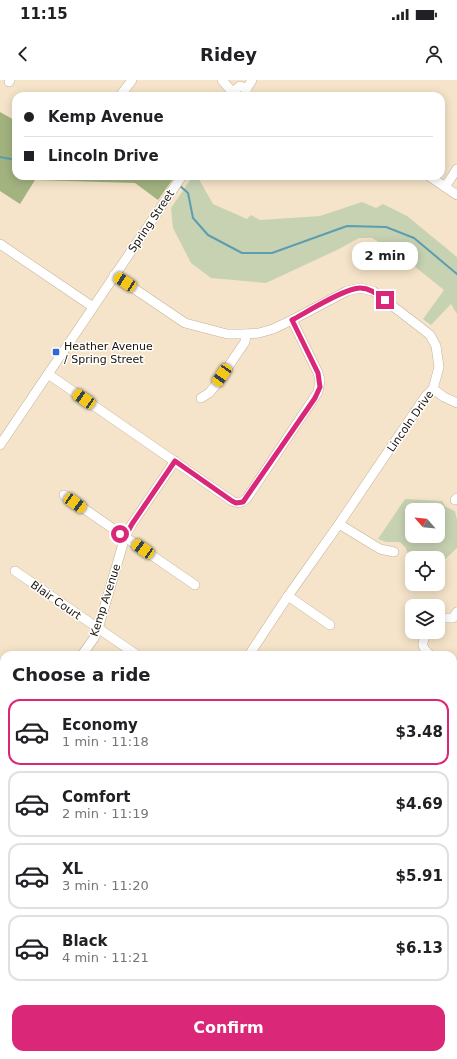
<!DOCTYPE html>
<meta charset="utf-8">
<style>
body{margin:0;font-family:"DejaVu Sans",sans-serif;background:#f6f6f6;color:#202124;height:100vh;display:flex;flex-direction:column;font-size:15px;white-space:nowrap}
*{box-sizing:border-box;margin:0}
p{font-size:13px;color:#757577}
.icon{flex:none;width:22px;height:22px;fill:none;stroke:currentColor;stroke-width:2;stroke-linecap:round;stroke-linejoin:round}
.map{position:relative;flex:1;overflow:hidden}
.drawer{position:absolute;left:0px;top:571px;width:457px;height:408px;display:flex;flex-direction:column;background:#fff;border-radius:12px 12px 0 0;box-shadow:0 2px 10px #0003}
.drawer>*{flex:none}
.banner{position:absolute;left:12px;top:12px;width:433px;height:88px;border-radius:12px;box-shadow:0 2px 10px #0003;display:grid;align-content:center;height:88px;padding:0 12px;background:#fff}
.needle{width:26px;rotate:297deg}
.buttons{position:absolute;left:405px;top:423px;display:grid;gap:8px}
.buttons a{display:grid;place-items:center;width:40px;height:40px;border-radius:8px;background:#fff;box-shadow:0 2px 10px #0003;font-size:20px}
.end{position:absolute;width:18px;height:18px;margin:-9px;border:5px solid #db2777;background:#fff;box-shadow:0 0 0 2px #fff}
.from{border-radius:50%}
.bubble{position:absolute;height:28px;border-radius:12px;background:#fff;box-shadow:0 2px 10px #0003;font-size:13px;font-weight:800;line-height:28px;text-align:center}
.car{position:absolute;width:12px;height:24px;margin:-12px -6px;border-radius:5px;box-shadow:0 0 3px 1px #0007;background:linear-gradient(#f5c518 24%,#345 0 40%,#f5c518 0 76%,#345 0 86%,#f5c518 0)}
.banner b{display:flex;align-items:center;gap:14px;height:38px;font-size:15px}
.banner b+b{border-top:1px solid #e0e0e0}
.banner i{width:10px;height:10px;background:#202124}
ul{padding:0;list-style:none}
li{display:flex;align-items:center;gap:12px;height:66px;margin:0 8px 6px;padding:0 4px;border:2px solid #e0e0e0;border-radius:12px}
li div{flex:1}
li b{display:block;font-size:15px}
li em{font-style:normal;font-weight:800}
li.selected{border-color:#db2777}
li>.icon{width:36px;height:36px;stroke-width:1.5}
h2{padding:0 12px;font-size:18px;line-height:48px}
.action{display:flex;gap:8px;margin-top:auto;padding:8px 12px}
.action a{flex:1;height:46px;border-radius:12px;background:#db2777;color:#fff;font-size:16px;font-weight:800;line-height:46px;text-align:center}
.status{display:flex;justify-content:space-between;align-items:center;height:28px;padding:0 20px;background:#fff;direction:ltr}
.status svg{height:11px;fill:currentColor}
header{display:flex;justify-content:space-between;align-items:center;height:52px;padding:0 12px;background:#fff;font-size:18px;font-weight:800}
.map>svg:first-child{display:block}
.green{fill:#c7d2b3;fill-rule:evenodd}
.forest{fill:#a2b380}
.lines{fill:none;stroke-linecap:round;stroke-linejoin:round}
.stream{stroke:#5b9eaf;stroke-width:2}
.minor-casing{stroke:#c3b299;stroke-width:10}
.major-casing{stroke:#7990a1;stroke-width:12}
.highway-casing{stroke:#7990a1;stroke-width:14}
.minor{stroke:#fff;stroke-width:9}
.major{stroke:#cde5f8;stroke-width:11}
.highway{stroke:#acd3f3;stroke-width:13}
.route{stroke:#db2777;stroke-width:5}
.poi-dot{fill:#3168d6;stroke:#fff;stroke-width:1.5}
.labels{text-anchor:middle;stroke-width:3;stroke-linejoin:round;paint-order:stroke}
.street-label{font-size:11px;fill:#19130a;stroke:#fff}
.poi-label{font-size:11px;fill:#19130a;stroke:#fff;text-anchor:start}
</style>
<div class="status"><b>11:15</b><svg viewBox="0 0 49 12"><path d="M0 12V9h3v3zM5 12V6h3v6zM10 12V3h3v9zM15 12V0h3v12zM26 1h20v11H26zM47 4h2v5h-2z"/></svg></div>
<header><svg class="icon" aria-label="back" viewBox="0 0 24 24"><path d="M15 5l-7 7 7 7"/></svg>Ridey<svg class="icon" aria-label="person" viewBox="0 0 24 24"><circle cx="12" cy="8" r="4"/><path d="M4 21q1-7 8-7t8 7"/></svg></header>
<div class="map">
<svg width="457" height="979" viewBox="0 0 457 979">
<rect width="100%" height="100%" fill="#f5e4c9"/>
<g class="green">
<path d="M193,96H197L213,124L247,139L251,135L260,140L320,136L362,122L376,128L383,124L407,136L457,177V234L451,224L431,245L423,239L444,210L399,174L372,158H359L339,169L266,203L211,198L191,183L173,148L171,128Z"/>
<path d="M405,419L442,421L446,427L455,431L457,440V468L439,485L438,478H417L408,475L406,468L400,462H386L378,459ZM412,430H438V456H412Z"/>
</g>
<path class="forest" d="M0,32L16,41V96H175L158,120L135,103L35,100L20,124L0,111Z"/>
<g class="lines">
<g class="stream">
<path d="M0,77L16,80"/>
<path d="M170,96L175,101"/>
<path d="M179,105L188,113L193,138L208,155L242,173H272L347,146L386,147L414,158L457,194"/>
</g>
<defs>
<g id="minor">
<path d="M222,0L234,14"/>
<path d="M9,2L10,0"/>
<path d="M246,10L252,0"/>
<path d="M120,16L132,0"/>
<path d="M235,16V10L240,6L243,7L246,10L245,16"/>
<path d="M429,96L457,115"/>
<path d="M445,107L457,89"/>
<path d="M0,164L93,227"/>
<path d="M114,195L185,243L227,254H246L259,253L273,249L292,240L347,211L360,208L373,211L420,247L430,255L436,266L439,287L433,309L425,317L339,444L288,516L249,575"/>
<path d="M48,294L232,421C238,424 242,423 247,418L318,312L320,300L318,293L292,240"/>
<path d="M433,309L444,317L457,323"/>
<path d="M201,318L209,313L215,306L245,262L246,254"/>
<path d="M0,365L182,96"/>
<path d="M64,415L195,505"/>
<path d="M455,420L457,418"/>
<path d="M339,444L380,469L394,472"/>
<path d="M15,491L137,575"/>
<path d="M288,516L330,545"/>
<path d="M438,538H453L457,532"/>
<path d="M427,552C422,563 420,566 430,575"/>
<path d="M82,575L94,558L98,549L125,457L132,444L175,381"/>
<path d="M0,591L4,593"/>
<path d="M0,651L4,650"/>
<path d="M0,676L4,688"/>
<path d="M0,933L4,928"/>
<path d="M142,979L143,975"/>
<path d="M311,979V975"/>
</g>
<g id="major">
<path d="M453,747L457,749"/>
<path d="M0,749L4,747"/>
<path d="M0,763L4,762"/>
<path d="M453,769L457,771"/>
</g>
<g id="highway">
<path d="M453,671L457,666"/>
<path d="M453,888L457,872"/>
<path d="M453,945L457,929"/>
<path d="M381,979L382,975"/>
<path d="M423,979L425,975"/>
<path d="M444,979L445,975"/>
</g>
</defs>
<use href="#minor" class="minor-casing"/>
<use href="#major" class="major-casing"/>
<use href="#highway" class="highway-casing"/>
<use href="#minor" class="minor"/>
<use href="#major" class="major"/>
<use href="#highway" class="highway"/>
</g>
<g class="lines">
<path class="route" d="M120,454L125,457L132,444L175,381L232,421L236,423L243,422L315,318L320,307L318,293L292,240C307,232 345,208 360,208C370,208 377,214 385,220"/>
</g>
<rect class="poi-dot" x="52" y="268" width="8" height="8" rx="2"/>
<g class="labels">
<g class="street-label">
<text transform="translate(151 141) rotate(-56)" y="4">Spring Street</text>
<text transform="translate(410 341) rotate(-55)" y="4">Lincoln Drive</text>
<text transform="translate(56 520) rotate(35)" y="4">Blair Court</text>
<text transform="translate(105 520) rotate(-72)" y="4">Kemp Avenue</text>
</g>
<g class="poi-label">
<text x="64" y="270">Heather Avenue<tspan x="64" dy="13">/ Spring Street</tspan></text>
</g>
</g>
</svg>
<div class="buttons">
<a><svg class="needle" viewBox="-14 -14 28 28"><path d="M0-13l5 13h-10z" fill="#e53935"/><path d="M0 13l5-13h-10z" fill="#757577"/></svg></a>
<a><svg class="icon" aria-label="locate" viewBox="0 0 24 24"><circle cx="12" cy="12" r="6"/><path d="M12 2v4M12 18v4M2 12h4M18 12h4"/></svg></a>
<a><svg class="icon" aria-label="layers" viewBox="0 0 24 24"><path d="M12 4l9 5-9 5-9-5zM3 14l9 5 9-5"/></svg></a>
</div>
<i class="end from" style="left:120px;top:454px"></i>
<i class="end" style="left:385px;top:220px"></i>
<div class="bubble" style="left:352px;top:162px;width:66px">2 min</div>
<i class="car" style="left:125px;top:202px;rotate:303deg"></i>
<i class="car" style="left:222px;top:295px;rotate:214deg"></i>
<i class="car" style="left:84px;top:319px;rotate:304deg"></i>
<i class="car" style="left:75px;top:423px;rotate:125deg"></i>
<i class="car" style="left:143px;top:469px;rotate:305deg"></i>
<div class="banner">
<b><i class="from"></i>Kemp Avenue</b>
<b><i></i>Lincoln Drive</b>
</div>
<section class="drawer">
<h2>Choose a ride</h2>
<ul>
<li class="selected"><svg class="icon" aria-label="car" viewBox="0 0 24 24"><path d="M5 17H2v-5l4-1 3-4h7l3 4 3 1v5h-3M9 17h6M6 11h13"/><circle cx="7" cy="17" r="2"/><circle cx="17" cy="17" r="2"/></svg><div><b>Economy</b><p>1 min · 11:18</p></div><em>$3.48</em></li>
<li><svg class="icon" aria-label="car" viewBox="0 0 24 24"><path d="M5 17H2v-5l4-1 3-4h7l3 4 3 1v5h-3M9 17h6M6 11h13"/><circle cx="7" cy="17" r="2"/><circle cx="17" cy="17" r="2"/></svg><div><b>Comfort</b><p>2 min · 11:19</p></div><em>$4.69</em></li>
<li><svg class="icon" aria-label="car" viewBox="0 0 24 24"><path d="M5 17H2v-5l4-1 3-4h7l3 4 3 1v5h-3M9 17h6M6 11h13"/><circle cx="7" cy="17" r="2"/><circle cx="17" cy="17" r="2"/></svg><div><b>XL</b><p>3 min · 11:20</p></div><em>$5.91</em></li>
<li><svg class="icon" aria-label="car" viewBox="0 0 24 24"><path d="M5 17H2v-5l4-1 3-4h7l3 4 3 1v5h-3M9 17h6M6 11h13"/><circle cx="7" cy="17" r="2"/><circle cx="17" cy="17" r="2"/></svg><div><b>Black</b><p>4 min · 11:21</p></div><em>$6.13</em></li>
</ul>
<div class="action"><a>Confirm</a></div>
</section>
</div>
